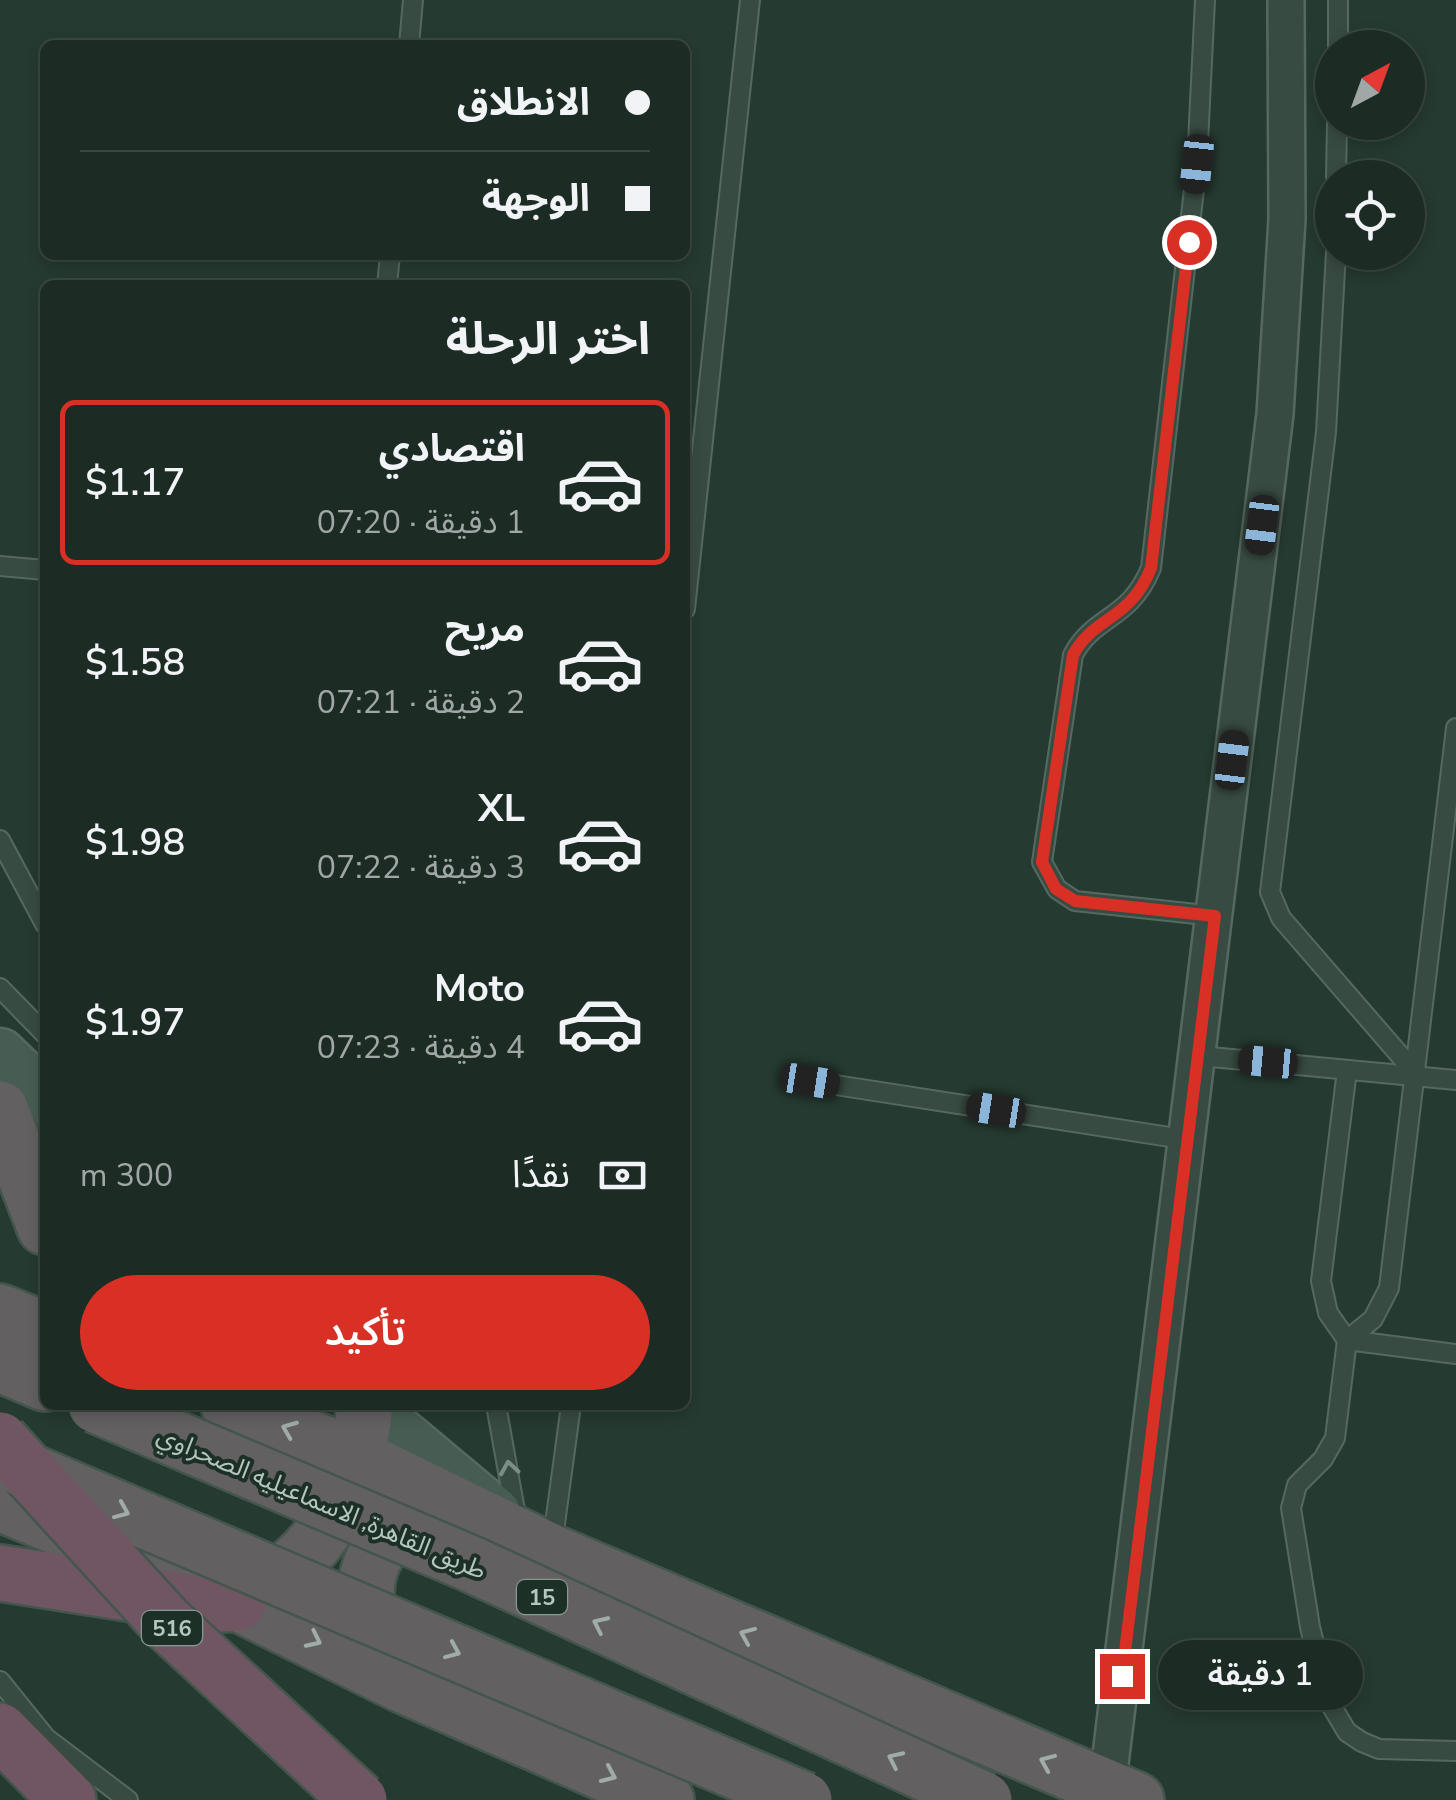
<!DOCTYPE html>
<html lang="ar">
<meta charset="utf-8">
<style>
body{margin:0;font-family:"Nunito Sans","Noto Sans Arabic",sans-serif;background:#25342c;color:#f1f3f6;direction:rtl;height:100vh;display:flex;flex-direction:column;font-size:38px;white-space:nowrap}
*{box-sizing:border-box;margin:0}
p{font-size:32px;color:#a0a7a6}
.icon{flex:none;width:55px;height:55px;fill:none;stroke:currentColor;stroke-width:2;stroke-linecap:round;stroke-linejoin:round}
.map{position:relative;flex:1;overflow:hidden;direction:ltr}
.drawer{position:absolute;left:40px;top:280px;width:650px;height:1130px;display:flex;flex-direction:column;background:#1c2c24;border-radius:15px;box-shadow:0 5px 15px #0003,0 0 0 2px #3a4841;direction:rtl}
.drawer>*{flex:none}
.top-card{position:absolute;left:40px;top:40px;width:650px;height:220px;border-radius:15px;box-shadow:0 5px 15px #0003,0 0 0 2px #3a4841;direction:rtl;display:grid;align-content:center;height:220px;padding:0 40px;background:#1c2c24}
.needle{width:65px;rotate:41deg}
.fabs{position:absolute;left:1315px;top:30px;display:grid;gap:20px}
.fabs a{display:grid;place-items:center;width:110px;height:110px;border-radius:50%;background:#1c2c24;box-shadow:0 5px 15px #0003,0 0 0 2px #3a4841;font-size:50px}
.end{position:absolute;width:45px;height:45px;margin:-22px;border:12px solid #d93025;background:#fff;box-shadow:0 0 0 5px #fff}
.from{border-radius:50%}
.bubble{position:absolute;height:70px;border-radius:35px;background:#1c2c24;box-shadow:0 5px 15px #0003,0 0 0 2px #3a4841;font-size:32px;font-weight:600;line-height:70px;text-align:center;direction:rtl}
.car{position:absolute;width:30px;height:60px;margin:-30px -15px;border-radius:12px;box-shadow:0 0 8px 2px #0007;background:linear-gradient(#222 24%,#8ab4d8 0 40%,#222 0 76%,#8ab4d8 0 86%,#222 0)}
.top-card b{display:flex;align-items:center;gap:35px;height:95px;font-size:38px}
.top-card b+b{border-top:2px solid #3a4841}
.top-card i{width:25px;height:25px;background:#f1f3f6}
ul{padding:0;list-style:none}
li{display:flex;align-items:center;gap:30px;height:165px;margin:0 20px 15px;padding:0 20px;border:5px solid transparent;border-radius:15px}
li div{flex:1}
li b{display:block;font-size:38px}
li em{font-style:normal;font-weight:600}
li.current{border-color:#d93025}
li>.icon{width:90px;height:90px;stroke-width:1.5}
h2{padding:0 40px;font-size:45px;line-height:120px}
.pay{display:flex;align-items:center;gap:25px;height:110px;padding:0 40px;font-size:38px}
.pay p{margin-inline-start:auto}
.action{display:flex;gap:20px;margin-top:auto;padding:20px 40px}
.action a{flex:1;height:115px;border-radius:60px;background:#d93025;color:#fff;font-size:40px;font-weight:600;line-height:115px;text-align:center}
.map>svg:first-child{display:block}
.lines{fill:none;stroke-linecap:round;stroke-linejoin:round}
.service-casing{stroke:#566960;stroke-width:22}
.minor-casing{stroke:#566960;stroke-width:40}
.secondary-casing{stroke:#566960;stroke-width:55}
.trunk-casing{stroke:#43564d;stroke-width:60}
.motorway-casing{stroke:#43564d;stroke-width:60}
.service{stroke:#384b42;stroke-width:18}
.minor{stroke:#384b42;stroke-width:35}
.secondary{stroke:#475d53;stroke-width:50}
.trunk{stroke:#636062;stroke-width:55}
.motorway{stroke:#705662;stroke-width:55}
.trunk-bridge-casing{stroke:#43564d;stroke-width:60;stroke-linecap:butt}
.motorway-bridge-casing{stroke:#43564d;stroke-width:60;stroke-linecap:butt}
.trunk-bridge{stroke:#636062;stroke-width:55}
.motorway-bridge{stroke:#705662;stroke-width:55}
.oneway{stroke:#a0aca7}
.oneway2{stroke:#7c8f86}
.route{stroke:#d93025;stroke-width:12}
.labels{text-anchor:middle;stroke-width:8;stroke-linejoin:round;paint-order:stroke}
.shield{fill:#1d3027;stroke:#879991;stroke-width:2.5}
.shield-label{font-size:22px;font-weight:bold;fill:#b4c6be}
.street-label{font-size:25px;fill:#b4c6be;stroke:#1d3027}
</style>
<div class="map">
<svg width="1456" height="1800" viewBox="0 0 1456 1800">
<rect width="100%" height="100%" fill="#253a30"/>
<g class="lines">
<defs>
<g id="service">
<path d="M1205,0L1197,163L1151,568C1129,621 1094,615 1073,655L1042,862L1057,889L1075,901L1215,916"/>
<path d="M409,45L413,0"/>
<path d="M1338,48V0"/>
<path d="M1336,178L1337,122"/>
<path d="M1336,252L1326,432L1270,892L1281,918L1418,1076"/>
<path d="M387,285L390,255"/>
<path d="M0,566L45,570"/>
<path d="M685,609L750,0"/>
<path d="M1456,728L1389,1288L1373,1319L1347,1340L1335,1438L1323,1459L1297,1485L1291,1508L1310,1627L1328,1700L1347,1732L1362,1742L1379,1749L1456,1751"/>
<path d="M0,840L45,924"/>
<path d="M0,988L45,1034"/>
<path d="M1200,1056L1456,1080"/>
<path d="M1347,1070L1321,1281L1328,1313L1347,1340L1456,1354"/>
<path d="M810,1081L1189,1140"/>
<path d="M496,1405L516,1516"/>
<path d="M552,1546L571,1405"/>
<path d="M0,1681L46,1738L128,1800"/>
</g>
<path id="minor" d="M1107,1788L1275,414L1287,219L1286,0"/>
<g id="secondary">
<path d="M0,1054L45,1097"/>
<path d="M366,1405L495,1513"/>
</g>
<g id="trunk">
<path d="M0,1109L45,1227"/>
<path d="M0,1312L45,1330"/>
<path d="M0,1364L45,1383"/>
<path d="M229,1405L359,1458L551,1552L1136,1800"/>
<path d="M0,1503L238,1603L401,1684L666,1800"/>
<path d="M241,1601C325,1555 355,1498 365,1405"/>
<path d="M384,1654C350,1592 364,1536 432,1511"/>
</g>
<g id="motorway">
<path d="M0,1573L205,1605L238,1603"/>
<path d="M0,1731L68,1800"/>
</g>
</defs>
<use href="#service" class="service-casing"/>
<use href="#minor" class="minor-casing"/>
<use href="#secondary" class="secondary-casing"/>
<use href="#trunk" class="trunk-casing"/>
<use href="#motorway" class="motorway-casing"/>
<use href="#service" class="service"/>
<use href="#minor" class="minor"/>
<use href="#secondary" class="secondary"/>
<use href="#trunk" class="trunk"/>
<use href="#motorway" class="motorway"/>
<defs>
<g id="trunk-bridge">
<path d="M96,1405L471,1564L984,1800"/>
<path d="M21,1468L804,1800"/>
</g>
<path id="motorway-bridge" d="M0,1440L165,1621L359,1800"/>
</defs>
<use href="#trunk-bridge" class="trunk-bridge-casing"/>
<use href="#motorway-bridge" class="motorway-bridge-casing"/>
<use href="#trunk-bridge" class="trunk-bridge"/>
<use href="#motorway-bridge" class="motorway-bridge"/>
</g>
<defs><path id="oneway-chevron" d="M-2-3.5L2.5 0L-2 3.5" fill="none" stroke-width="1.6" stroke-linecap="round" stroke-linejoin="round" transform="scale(2.5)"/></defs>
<g class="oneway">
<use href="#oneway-chevron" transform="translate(289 1429) rotate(-158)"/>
<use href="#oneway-chevron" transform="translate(122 1511) rotate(23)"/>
<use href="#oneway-chevron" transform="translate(600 1624) rotate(-155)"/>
<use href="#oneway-chevron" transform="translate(747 1635) rotate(-157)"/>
<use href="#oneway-chevron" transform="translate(314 1640) rotate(26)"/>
<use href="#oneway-chevron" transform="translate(453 1651) rotate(23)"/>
<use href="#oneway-chevron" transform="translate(895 1759) rotate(-155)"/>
<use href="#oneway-chevron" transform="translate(1047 1762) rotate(-157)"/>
<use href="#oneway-chevron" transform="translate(609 1775) rotate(24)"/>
</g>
<use class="oneway2" href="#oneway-chevron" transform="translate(509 1468) rotate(-99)"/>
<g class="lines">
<path class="route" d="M1122,1676L1215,916L1075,901L1056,889L1042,862L1073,655C1095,615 1130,621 1151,568L1189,242"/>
</g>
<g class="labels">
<g class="shield">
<rect x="517" y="1580" width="50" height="34" rx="8"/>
<rect x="142" y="1611" width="60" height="34" rx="8"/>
</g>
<g class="shield-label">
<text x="542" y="1605">15</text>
<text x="172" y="1636">516</text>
</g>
<g class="street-label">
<text transform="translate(322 1502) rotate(23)" y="9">طريق القاهرة, الاسماعيليه الصحراوي</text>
</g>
</g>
</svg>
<div class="fabs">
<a><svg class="needle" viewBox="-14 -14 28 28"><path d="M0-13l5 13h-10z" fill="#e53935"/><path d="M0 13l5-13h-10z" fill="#a0a7a6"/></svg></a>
<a><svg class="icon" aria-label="locate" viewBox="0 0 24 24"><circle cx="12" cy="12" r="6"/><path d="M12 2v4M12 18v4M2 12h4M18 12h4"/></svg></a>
</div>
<i class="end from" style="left:1189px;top:242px"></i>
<i class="end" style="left:1122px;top:1676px"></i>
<div class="bubble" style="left:1158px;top:1640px;width:205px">1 دقيقة</div>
<i class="car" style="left:1197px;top:164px;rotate:186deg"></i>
<i class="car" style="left:1262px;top:525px;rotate:187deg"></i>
<i class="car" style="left:1232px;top:760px;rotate:7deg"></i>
<i class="car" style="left:1268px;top:1062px;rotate:275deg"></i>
<i class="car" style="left:810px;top:1081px;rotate:99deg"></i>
<i class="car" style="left:996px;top:1110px;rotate:279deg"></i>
<div class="top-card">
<b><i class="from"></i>الانطلاق</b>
<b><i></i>الوجهة</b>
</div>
<section class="drawer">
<h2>اختر الرحلة</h2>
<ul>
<li class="current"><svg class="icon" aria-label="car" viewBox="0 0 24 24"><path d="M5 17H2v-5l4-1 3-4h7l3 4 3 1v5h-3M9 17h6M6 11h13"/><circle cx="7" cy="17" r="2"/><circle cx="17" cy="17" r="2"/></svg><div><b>اقتصادي</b><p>1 دقيقة · 07:20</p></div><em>$1.17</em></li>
<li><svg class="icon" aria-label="car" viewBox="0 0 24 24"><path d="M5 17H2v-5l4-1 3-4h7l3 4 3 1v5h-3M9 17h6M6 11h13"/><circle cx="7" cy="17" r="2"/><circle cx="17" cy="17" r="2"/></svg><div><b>مريح</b><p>2 دقيقة · 07:21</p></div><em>$1.58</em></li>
<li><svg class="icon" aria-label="car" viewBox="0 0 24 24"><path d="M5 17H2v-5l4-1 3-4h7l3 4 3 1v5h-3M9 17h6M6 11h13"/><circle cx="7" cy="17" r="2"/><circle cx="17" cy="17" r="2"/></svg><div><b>XL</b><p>3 دقيقة · 07:22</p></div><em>$1.98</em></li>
<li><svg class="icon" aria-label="car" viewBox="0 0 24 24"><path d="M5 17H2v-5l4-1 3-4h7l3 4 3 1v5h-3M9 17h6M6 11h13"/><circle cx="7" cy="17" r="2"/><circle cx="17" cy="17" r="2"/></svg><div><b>Moto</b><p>4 دقيقة · 07:23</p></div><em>$1.97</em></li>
</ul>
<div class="pay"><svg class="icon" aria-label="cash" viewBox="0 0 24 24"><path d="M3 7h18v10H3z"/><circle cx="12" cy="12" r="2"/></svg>نقدًا<p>300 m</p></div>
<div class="action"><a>تأكيد</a></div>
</section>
</div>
